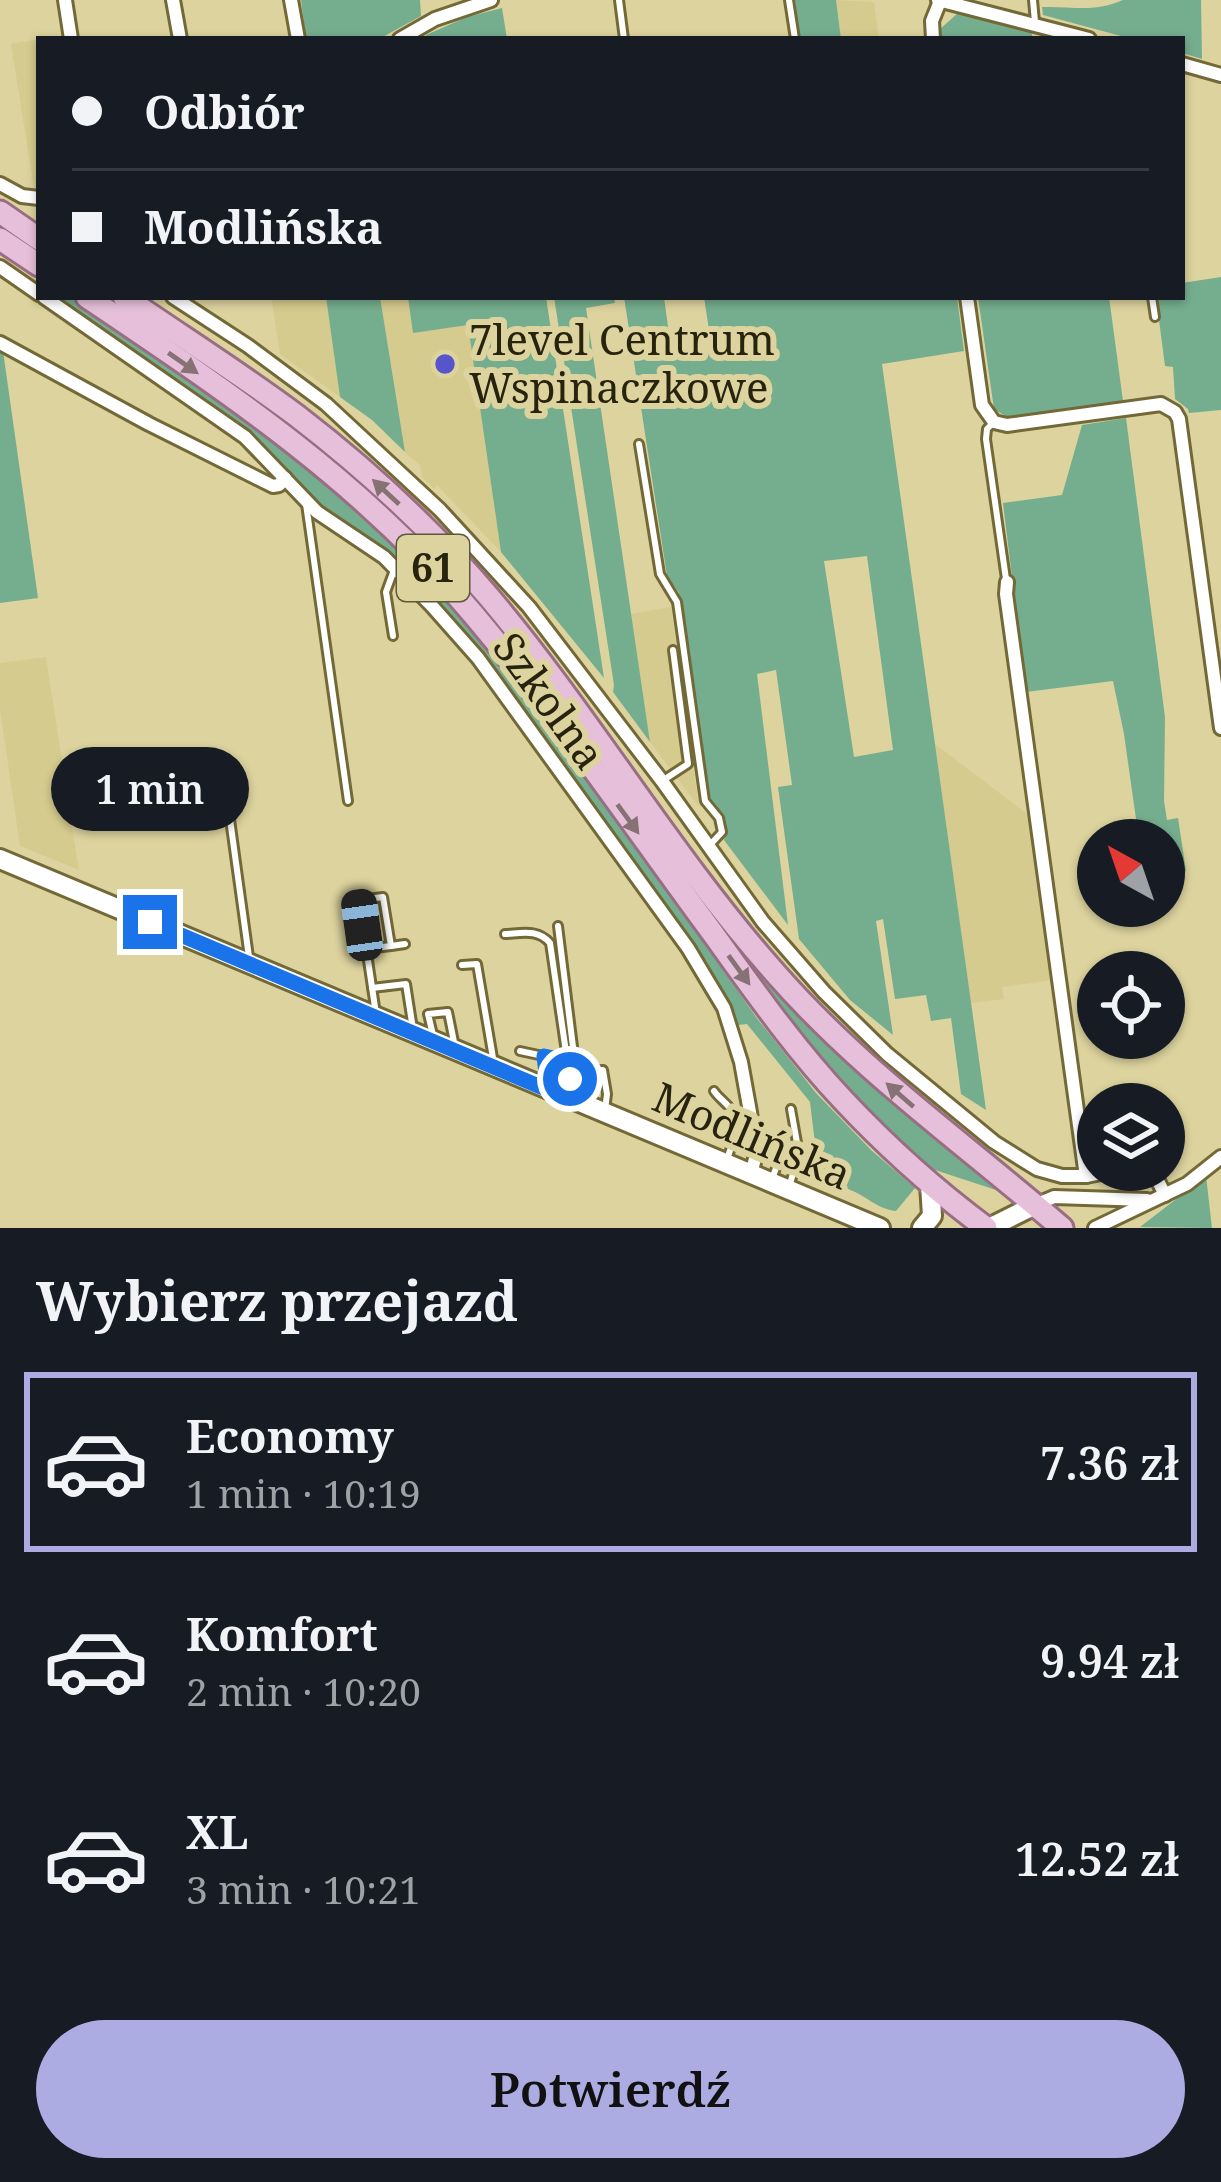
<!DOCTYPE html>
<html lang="pl">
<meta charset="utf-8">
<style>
body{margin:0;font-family:"Noto Serif",serif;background:#20242c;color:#f1f3f6;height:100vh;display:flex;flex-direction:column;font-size:45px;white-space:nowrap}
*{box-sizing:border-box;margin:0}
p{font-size:39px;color:#9ea1a6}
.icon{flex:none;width:66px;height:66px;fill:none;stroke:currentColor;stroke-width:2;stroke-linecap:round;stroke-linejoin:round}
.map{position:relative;height:1228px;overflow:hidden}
.sheet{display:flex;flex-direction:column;background:#171b24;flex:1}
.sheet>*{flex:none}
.top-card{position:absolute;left:36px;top:36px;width:1149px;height:264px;border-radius:0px;box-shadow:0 3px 9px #0004;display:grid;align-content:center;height:264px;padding:0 36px;background:#171b24}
.needle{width:78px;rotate:320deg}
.controls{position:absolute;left:1077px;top:819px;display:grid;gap:24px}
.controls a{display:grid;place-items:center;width:108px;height:108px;border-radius:50%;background:#171b24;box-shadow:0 3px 9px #0004;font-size:60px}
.end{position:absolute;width:54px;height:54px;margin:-27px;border:15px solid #1a73e8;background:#fff;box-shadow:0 0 0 6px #fff}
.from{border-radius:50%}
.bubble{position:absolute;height:84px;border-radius:42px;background:#171b24;box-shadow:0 3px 9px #0004;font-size:39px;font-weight:600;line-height:84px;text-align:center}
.car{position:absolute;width:36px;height:72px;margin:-36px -18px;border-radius:15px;box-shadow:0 0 9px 3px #0007;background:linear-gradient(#222 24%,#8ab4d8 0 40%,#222 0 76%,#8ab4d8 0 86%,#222 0)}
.top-card b{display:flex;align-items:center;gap:42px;height:114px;font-size:45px}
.top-card b+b{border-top:3px solid #363941}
.top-card i{width:30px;height:30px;background:#f1f3f6}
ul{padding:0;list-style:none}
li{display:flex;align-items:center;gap:36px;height:180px;margin:0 24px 18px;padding:0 12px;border:6px solid transparent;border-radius:0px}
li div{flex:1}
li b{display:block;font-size:45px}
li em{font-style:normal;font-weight:600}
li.selected{border-color:#acace3}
li>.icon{width:108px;height:108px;stroke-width:1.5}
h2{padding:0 36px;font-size:54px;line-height:144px}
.action{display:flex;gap:24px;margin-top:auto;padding:24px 36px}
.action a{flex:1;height:138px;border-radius:72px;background:#acace3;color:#111;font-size:48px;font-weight:600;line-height:138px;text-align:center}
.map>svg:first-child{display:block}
.built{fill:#d6cb8e}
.green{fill:#75ae8e;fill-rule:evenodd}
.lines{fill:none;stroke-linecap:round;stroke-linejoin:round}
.service-casing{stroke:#726937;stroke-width:12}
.minor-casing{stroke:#726937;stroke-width:18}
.secondary-casing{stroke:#726937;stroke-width:24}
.primary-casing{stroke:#996e83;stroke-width:27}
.service{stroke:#fff;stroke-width:6}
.minor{stroke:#fff;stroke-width:12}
.secondary{stroke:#fff;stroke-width:18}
.primary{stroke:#e6c0da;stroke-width:21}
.oneway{fill:#867274}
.route{stroke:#1a73e8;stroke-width:15}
.poi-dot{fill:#5855cc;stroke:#dcd39e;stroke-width:4.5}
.labels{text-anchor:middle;stroke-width:12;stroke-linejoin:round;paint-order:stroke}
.shield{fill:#dcd39e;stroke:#5d583a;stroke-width:3}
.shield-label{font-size:39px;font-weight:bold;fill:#27230f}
.poi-label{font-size:42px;fill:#27230f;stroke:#dcd39e;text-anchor:start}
.street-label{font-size:42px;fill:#27230f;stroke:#dcd39e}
</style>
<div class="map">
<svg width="1221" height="1228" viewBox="0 0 1221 1228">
<rect width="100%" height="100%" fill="#dcd39e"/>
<g class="built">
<path d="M836,0L874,2L879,39H841Z"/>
<path d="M39,39V188H34L11,44Z"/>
<path d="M271,297H326L340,397L280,354Z"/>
<path d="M380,297H408L414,332L468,324L501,552L437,485L434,489L422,477L420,465L405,452Z"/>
<path d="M671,607L699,807L650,742L631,614Z"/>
<path d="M46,657L71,821L79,870L20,846L0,709V663Z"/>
<path d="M935,744L1030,816L1053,980L1002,987L1004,999L971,1003Z"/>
</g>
<g class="green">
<path d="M301,0H420L421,16L379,39H306Z"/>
<path d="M795,0H836L841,39H800Z"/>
<path d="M1123,0H1201L1202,59L1182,53V39H1132L1043,15L1042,7C1074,6 1092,13 1123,0Z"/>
<path d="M502,8L507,39H426V35L467,17Z"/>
<path d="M958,13L1032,28V39H941L940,29Z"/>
<path d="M1221,277V410L1189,413L1188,409L1175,399L1173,367L1165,366L1156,297H1182V283Z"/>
<path d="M52,297H70L256,422L385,531L493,650L581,765L756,1017L816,1093L871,1150L915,1188L896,1211C877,1209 867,1196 848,1189C836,1185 830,1185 819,1177L810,1102L747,1024L738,1025L711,972L482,657L290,478Z"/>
<path d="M100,297H113L234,380L350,470L421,536L488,609L735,936L1004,1190L1002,1192L932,1169L928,1172L821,1065L452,579Z"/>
<path d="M326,297H380L405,452L372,420L340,397Z"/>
<path d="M408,297H546L604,678L501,552L468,325L413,333Z"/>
<path d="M554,297H614L615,303L586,308L650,742L613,692L614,685Z"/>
<path d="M624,297H664L672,356L712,350L704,297H825L826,299L835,297H957L964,351L882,364L986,1110L961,1094L951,1018L931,1021L926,995L895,999L883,919L876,921L893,1035L850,1000L799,939L778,787L792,785L776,670L757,674L788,925L724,840C730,822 720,817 710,804L679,593L667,576ZM867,556L893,750L854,757L824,561Z"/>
<path d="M978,297H1109L1123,401L1007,417L994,409Z"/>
<path d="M0,349L3,351L38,598L0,603Z"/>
<path d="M1126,418L1165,717L1164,801L1167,820L1178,818L1186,871L1164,875V840H1139L1124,734L1113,681L1026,692L1003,503L1062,495L1082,425Z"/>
<path d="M1206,1176L1212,1228L1140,1227Z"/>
</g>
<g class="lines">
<defs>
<g id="service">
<path d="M619,0L624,39"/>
<path d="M789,0L795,39"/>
<path d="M1033,0L1035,22"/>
<path d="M1152,297L1155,317"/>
<path d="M994,422L987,429L986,439L1006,579"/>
<path d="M639,444L660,574L677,602L705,801L719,818L722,832L709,846"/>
<path d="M306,504L348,801"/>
<path d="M393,636L386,592L394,570"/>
<path d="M215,776L225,783L249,957"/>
<path d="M662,781L688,764L673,650"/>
<path d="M558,926L579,1095"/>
<path d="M505,934C523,933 538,929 550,943L572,1093"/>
<path d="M391,946L405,944"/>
<path d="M366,949L391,946L383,897L359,900L376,1014"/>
<path d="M462,965L477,964L493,1058"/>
<path d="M372,988L406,984L413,1029"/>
<path d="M433,1035L428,1014L448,1012L455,1047"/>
<path d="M520,1051L567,1061"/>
<path d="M544,1056L547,1082"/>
<path d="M576,1072L603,1070L607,1094L605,1110"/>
<path d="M714,1091C718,1097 724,1101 729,1107C741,1124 732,1145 726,1162"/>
<path d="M772,1179L779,1160"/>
<path d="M789,1187L799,1154L791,1109"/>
</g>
<g id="minor">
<path d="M65,0L71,39"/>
<path d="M173,0L180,39"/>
<path d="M291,0L298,39"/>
<path d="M938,0L1089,39"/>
<path d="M400,39L435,19L491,0"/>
<path d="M933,39L932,21L940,1"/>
<path d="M1182,64L1221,75"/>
<path d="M0,184L22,196L39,198"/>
<path d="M0,267L39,294"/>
<path d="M44,297L245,437L317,512L384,557L432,606L478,658L688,948L724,1008L741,1062L750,1112L756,1155L751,1174"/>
<path d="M173,297L248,346L326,404L440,510L529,607L662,781L763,922L824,992L887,1054L994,1142L1037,1169L1062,1176H1086L1116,1170"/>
<path d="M967,297L982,405L994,422L1007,425L1161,404L1175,412L1179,419L1221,728"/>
<path d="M0,343L149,424L273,486L279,485L285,478"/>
<path d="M1007,582L1006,594L1086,1176"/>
<path d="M1145,1170L1158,1181L1165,1195"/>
<path d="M1035,1205L1054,1197L1147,1200"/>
<path d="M1095,1228L1187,1184L1221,1157"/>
</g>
<g id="secondary">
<path d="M0,859L880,1228"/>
<path d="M922,1228L932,1216L930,1184"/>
<path d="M989,1228L1035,1205"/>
</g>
<g id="primary">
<path d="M0,212L39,239"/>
<path d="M0,239L39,265"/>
<path d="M87,297C228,392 363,482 473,614C559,716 635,828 714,935C755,992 795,1049 843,1100C887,1147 935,1190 986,1228"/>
<path d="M124,297C182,337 241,374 297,416C366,469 433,531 489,597C591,718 671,856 776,974C861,1071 965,1144 1062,1228"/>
</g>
</defs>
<use href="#service" class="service-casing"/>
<use href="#minor" class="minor-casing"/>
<use href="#secondary" class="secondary-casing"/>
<use href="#primary" class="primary-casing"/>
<use href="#service" class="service"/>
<use href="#minor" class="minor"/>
<use href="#secondary" class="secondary"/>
<use href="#primary" class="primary"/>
</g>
<defs><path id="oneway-solid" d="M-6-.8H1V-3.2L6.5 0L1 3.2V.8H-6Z" transform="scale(3)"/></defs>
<g class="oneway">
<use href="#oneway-solid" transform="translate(183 363) rotate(35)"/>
<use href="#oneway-solid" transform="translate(386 492) rotate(-137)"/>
<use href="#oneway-solid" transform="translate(628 819) rotate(54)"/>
<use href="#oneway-solid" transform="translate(739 970) rotate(54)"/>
<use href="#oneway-solid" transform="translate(900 1095) rotate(-139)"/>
</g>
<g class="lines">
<path class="route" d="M150,922L548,1090L544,1056L567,1061L570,1079"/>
</g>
<circle class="poi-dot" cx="445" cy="364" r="12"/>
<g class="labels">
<rect class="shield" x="397" y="535" width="72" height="66" rx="9"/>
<g class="shield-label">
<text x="433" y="582">61</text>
</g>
<g class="poi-label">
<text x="469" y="355">7level Centrum<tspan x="469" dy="48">Wspinaczkowe</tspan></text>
</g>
<g class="street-label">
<text transform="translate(549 701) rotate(54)" y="15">Szkolna</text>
<text transform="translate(752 1136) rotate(23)" y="15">Modlińska</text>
</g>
</g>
</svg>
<div class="controls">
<a><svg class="needle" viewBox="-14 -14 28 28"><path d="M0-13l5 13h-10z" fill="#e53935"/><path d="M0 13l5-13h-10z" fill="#9ea1a6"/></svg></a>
<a><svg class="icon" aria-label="locate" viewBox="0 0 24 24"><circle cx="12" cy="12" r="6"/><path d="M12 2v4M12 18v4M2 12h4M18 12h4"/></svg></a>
<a><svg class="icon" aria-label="layers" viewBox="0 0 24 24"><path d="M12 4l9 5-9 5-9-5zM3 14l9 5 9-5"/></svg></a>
</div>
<i class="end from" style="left:570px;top:1079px"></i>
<i class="end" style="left:150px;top:922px"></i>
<div class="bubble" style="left:51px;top:747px;width:198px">1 min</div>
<i class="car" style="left:362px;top:925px;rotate:352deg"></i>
<div class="top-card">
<b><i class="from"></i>Odbiór</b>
<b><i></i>Modlińska</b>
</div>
</div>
<section class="sheet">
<h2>Wybierz przejazd</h2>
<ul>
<li class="selected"><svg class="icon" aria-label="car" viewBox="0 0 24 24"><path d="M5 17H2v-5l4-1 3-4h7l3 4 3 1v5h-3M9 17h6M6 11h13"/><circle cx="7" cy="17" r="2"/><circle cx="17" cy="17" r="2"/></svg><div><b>Economy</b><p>1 min · 10:19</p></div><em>7.36 zł</em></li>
<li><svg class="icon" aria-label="car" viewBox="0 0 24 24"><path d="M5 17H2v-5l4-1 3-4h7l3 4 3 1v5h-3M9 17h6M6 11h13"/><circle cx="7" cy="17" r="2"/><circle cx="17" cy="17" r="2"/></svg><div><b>Komfort</b><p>2 min · 10:20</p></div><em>9.94 zł</em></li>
<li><svg class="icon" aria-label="car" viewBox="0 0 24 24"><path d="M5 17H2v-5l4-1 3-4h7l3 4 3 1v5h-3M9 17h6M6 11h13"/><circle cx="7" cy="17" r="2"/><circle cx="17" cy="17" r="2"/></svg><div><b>XL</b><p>3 min · 10:21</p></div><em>12.52 zł</em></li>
</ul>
<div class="action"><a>Potwierdź</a></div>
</section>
